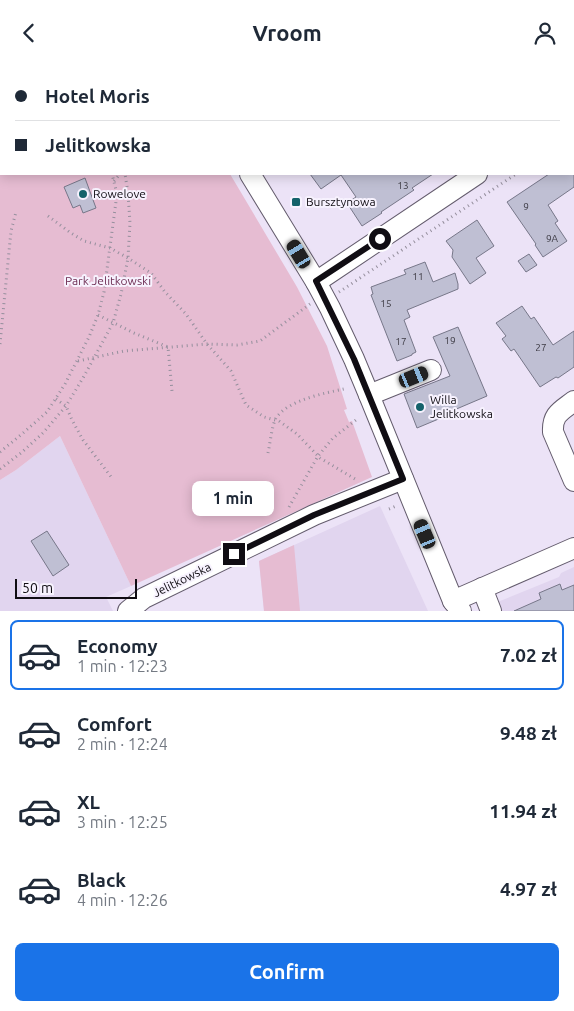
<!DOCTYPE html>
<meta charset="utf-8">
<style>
body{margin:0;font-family:Ubuntu,sans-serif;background:#f6f6f7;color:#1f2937;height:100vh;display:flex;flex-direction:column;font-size:19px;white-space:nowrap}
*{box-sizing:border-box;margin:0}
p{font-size:16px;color:#747a83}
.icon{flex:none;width:28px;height:28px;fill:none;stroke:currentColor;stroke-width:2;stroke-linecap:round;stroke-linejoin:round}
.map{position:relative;height:546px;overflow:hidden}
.side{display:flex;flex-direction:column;background:#fff;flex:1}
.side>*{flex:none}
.guide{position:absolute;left:0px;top:0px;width:575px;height:110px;box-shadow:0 2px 12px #0003;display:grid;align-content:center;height:110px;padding:0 15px;background:#fff}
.scale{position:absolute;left:15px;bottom:12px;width:122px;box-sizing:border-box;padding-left:5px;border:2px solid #100d13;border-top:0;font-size:14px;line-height:18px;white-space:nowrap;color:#100d13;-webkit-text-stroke:4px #f7f2fe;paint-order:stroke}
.end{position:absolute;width:22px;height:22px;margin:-11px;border:6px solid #100d13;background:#fff;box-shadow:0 0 0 2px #fff}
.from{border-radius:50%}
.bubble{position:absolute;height:35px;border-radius:8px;background:#fff;box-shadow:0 2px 12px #0003;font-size:16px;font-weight:700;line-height:35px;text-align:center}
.car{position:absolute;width:15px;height:30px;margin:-15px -8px;border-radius:6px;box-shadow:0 0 4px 1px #0007;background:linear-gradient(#222 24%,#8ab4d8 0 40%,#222 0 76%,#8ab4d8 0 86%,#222 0)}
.guide b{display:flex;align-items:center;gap:18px;height:48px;font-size:19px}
.guide b+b{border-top:1px solid #e0e1e3}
.guide i{width:12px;height:12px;background:#1f2937}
ul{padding:9px 0 0;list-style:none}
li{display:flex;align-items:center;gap:15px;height:70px;margin:0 10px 8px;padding:0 5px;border:2px solid transparent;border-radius:8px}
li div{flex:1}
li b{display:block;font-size:19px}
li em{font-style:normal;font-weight:700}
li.active{border-color:#1a73e8}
li>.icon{width:45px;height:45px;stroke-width:1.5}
.action{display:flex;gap:10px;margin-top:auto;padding:10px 15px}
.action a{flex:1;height:58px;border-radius:8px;background:#1a73e8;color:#fff;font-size:20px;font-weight:700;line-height:58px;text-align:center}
header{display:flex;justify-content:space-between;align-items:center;height:65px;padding:0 15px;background:#fff;font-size:22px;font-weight:700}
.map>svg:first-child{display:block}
.built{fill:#e1d5ef}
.green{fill:#e6bcd2}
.building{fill:#bfbfd3;stroke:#777789}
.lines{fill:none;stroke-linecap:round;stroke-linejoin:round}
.minor-casing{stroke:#645c6d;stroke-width:22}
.path{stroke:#958f9d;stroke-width:3;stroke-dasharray:1 4;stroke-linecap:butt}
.minor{stroke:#fff;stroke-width:20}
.route{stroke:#100d13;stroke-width:6}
.poi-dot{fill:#14626a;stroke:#f7f2fe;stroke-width:2}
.labels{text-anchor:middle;stroke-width:4;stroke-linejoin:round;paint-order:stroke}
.number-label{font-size:10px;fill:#3c3a43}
.poi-label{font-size:12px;fill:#100d13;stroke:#f7f2fe;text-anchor:start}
.park-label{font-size:12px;fill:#6e2e54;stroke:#f7f2fe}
.street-label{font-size:12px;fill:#100d13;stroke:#f7f2fe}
</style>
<header><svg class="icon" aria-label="back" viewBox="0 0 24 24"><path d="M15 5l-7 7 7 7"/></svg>Vroom<svg class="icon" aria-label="person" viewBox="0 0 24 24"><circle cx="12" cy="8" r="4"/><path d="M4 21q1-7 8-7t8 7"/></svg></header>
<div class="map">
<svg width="574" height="546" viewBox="0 0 574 546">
<rect width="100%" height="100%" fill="#ece3f7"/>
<g class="built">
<path d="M60,371L131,521L106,532L113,546H0V415L16,405Z"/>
<path d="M380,441L428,546H264L259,496Z"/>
<path d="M574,502V546H485L483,543L559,512L561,508Z"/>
</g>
<g class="green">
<path d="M0,0H163V1H1V109H230L297,222L327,281L347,344L344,345L349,357L352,356L372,412L131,521L60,371L16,405L0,415Z"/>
<path d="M294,480L300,546H264L259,496Z"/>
</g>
<g class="building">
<path d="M310,109H433L412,123L414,125L381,147L382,148L362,161L347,138L356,132L341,110L321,124Z"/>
<path d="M549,109H574V122L548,140L558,156L555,158L567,176L543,192L535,180L536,179L507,137Z"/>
<path d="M85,113L96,143L83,148L80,140L73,143L64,122Z"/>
<path d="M477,155L494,181L476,193L486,208L470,219L452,192L453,185L446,176Z"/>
<path d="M529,189L537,200L526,207L518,196Z"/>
<path d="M425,197L433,217L455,208L458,219V224L407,245L410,252L404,255L416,287L412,289V290L397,296L371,230L373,229L371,222L406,209L404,205Z"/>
<path d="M522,241L531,254L534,252L553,280L574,266V302L558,313L556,312L540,322L514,284L511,286L502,274L506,271L496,258Z"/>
<path d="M458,262L487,331L440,351L441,353L417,363L404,329L450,311L433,272Z"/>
<path d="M47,466L69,500L53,511L31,476Z"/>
<path d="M560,519L562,525L574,520V546H514L541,534L539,528Z"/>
</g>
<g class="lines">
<defs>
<g id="minor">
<path d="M183,0L184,1"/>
<path d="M214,1L216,0"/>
<path d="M319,1L320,0"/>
<path d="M250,109L316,217L330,243L354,294L369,330L453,536L461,546"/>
<path d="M316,217L477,109"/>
<path d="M369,330L431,305"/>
<path d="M574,336C561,346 552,349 553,367L574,416"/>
<path d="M482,523L491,546"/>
<path d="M453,536L574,483"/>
<path d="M128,546L144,533L314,450L403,414"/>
</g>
</defs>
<use href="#minor" class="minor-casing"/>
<g class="path">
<path d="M86,0V1"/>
<path d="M99,0V1"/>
<path d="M150,0L157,1"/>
<path d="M3,1L4,0"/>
<path d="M0,9L1,6"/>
<path d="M0,41H1"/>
<path d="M574,68V67"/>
<path d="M114,116L120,109"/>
<path d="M48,151L71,168L84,176L110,183L128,193L151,208L165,227L186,249L207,279L231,306L246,340L264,352L279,356L297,369L320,393L355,414"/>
<path d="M339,227L516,109"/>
<path d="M98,250L134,268L168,282L172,326"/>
<path d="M0,279L11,166L16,147"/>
<path d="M78,296L124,286L207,279L237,280L260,276L310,239"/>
<path d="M56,334L66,341L72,355L83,375L112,413"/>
<path d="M0,387L22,369L47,347L65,319L89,272L98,250L104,227L117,129L112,109"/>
<path d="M268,388C270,379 272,360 276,353C288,335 325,328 344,324"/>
<path d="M0,404L21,388L43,368L66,341L83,313L113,258L121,229L128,193L130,158L128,128L125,109"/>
<path d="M289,442L318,391L333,373L356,355"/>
<path d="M389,444L396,441"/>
</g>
<use href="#minor" class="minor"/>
</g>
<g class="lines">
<path class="route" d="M234,489L314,450L403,414L354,294L316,216L380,174"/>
</g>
<g class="poi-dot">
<circle cx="83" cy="129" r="5"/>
<rect x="291" y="132" width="10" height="10" rx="2.5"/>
<circle cx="420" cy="342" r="5"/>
</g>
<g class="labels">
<g class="number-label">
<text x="403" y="124">13</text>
<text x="526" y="145">9</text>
<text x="552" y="177">9A</text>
<text x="418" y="215">11</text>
<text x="386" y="242">15</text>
<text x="450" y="279">19</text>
<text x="401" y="280">17</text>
<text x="541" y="286">27</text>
</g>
<g class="poi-label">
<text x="93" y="133">Rowelove</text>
<text x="306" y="141">Bursztynowa</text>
<text x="430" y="339">Willa<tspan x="430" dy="14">Jelitkowska</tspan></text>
</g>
<g class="park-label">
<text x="108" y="220">Park Jelitkowski</text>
</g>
<g class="street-label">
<text transform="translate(182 515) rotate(-26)" y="4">Jelitkowska</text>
</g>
</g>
</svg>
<div class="scale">50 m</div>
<i class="end from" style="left:380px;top:174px"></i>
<i class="end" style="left:234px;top:489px"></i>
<div class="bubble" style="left:192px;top:416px;width:82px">1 min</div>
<i class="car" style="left:299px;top:189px;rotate:329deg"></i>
<i class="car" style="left:414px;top:312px;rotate:68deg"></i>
<i class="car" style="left:425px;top:469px;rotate:337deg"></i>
<div class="guide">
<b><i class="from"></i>Hotel Moris</b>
<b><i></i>Jelitkowska</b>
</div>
</div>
<section class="side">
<ul>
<li class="active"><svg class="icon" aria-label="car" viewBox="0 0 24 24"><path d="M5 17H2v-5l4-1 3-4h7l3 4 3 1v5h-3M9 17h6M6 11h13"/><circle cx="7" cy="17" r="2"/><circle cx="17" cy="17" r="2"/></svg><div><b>Economy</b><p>1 min · 12:23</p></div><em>7.02 zł</em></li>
<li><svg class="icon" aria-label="car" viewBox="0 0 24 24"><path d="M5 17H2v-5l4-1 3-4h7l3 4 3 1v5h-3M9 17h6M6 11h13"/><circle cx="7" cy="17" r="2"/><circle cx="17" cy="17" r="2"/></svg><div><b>Comfort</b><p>2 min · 12:24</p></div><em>9.48 zł</em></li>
<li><svg class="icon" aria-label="car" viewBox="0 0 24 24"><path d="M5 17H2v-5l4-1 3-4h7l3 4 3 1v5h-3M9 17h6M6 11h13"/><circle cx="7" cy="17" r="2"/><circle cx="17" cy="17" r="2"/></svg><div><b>XL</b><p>3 min · 12:25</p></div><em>11.94 zł</em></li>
<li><svg class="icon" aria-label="car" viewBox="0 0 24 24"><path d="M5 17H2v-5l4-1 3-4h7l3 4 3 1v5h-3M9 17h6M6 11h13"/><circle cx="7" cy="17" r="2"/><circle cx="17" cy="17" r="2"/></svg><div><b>Black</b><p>4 min · 12:26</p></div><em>4.97 zł</em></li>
</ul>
<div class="action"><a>Confirm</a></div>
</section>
